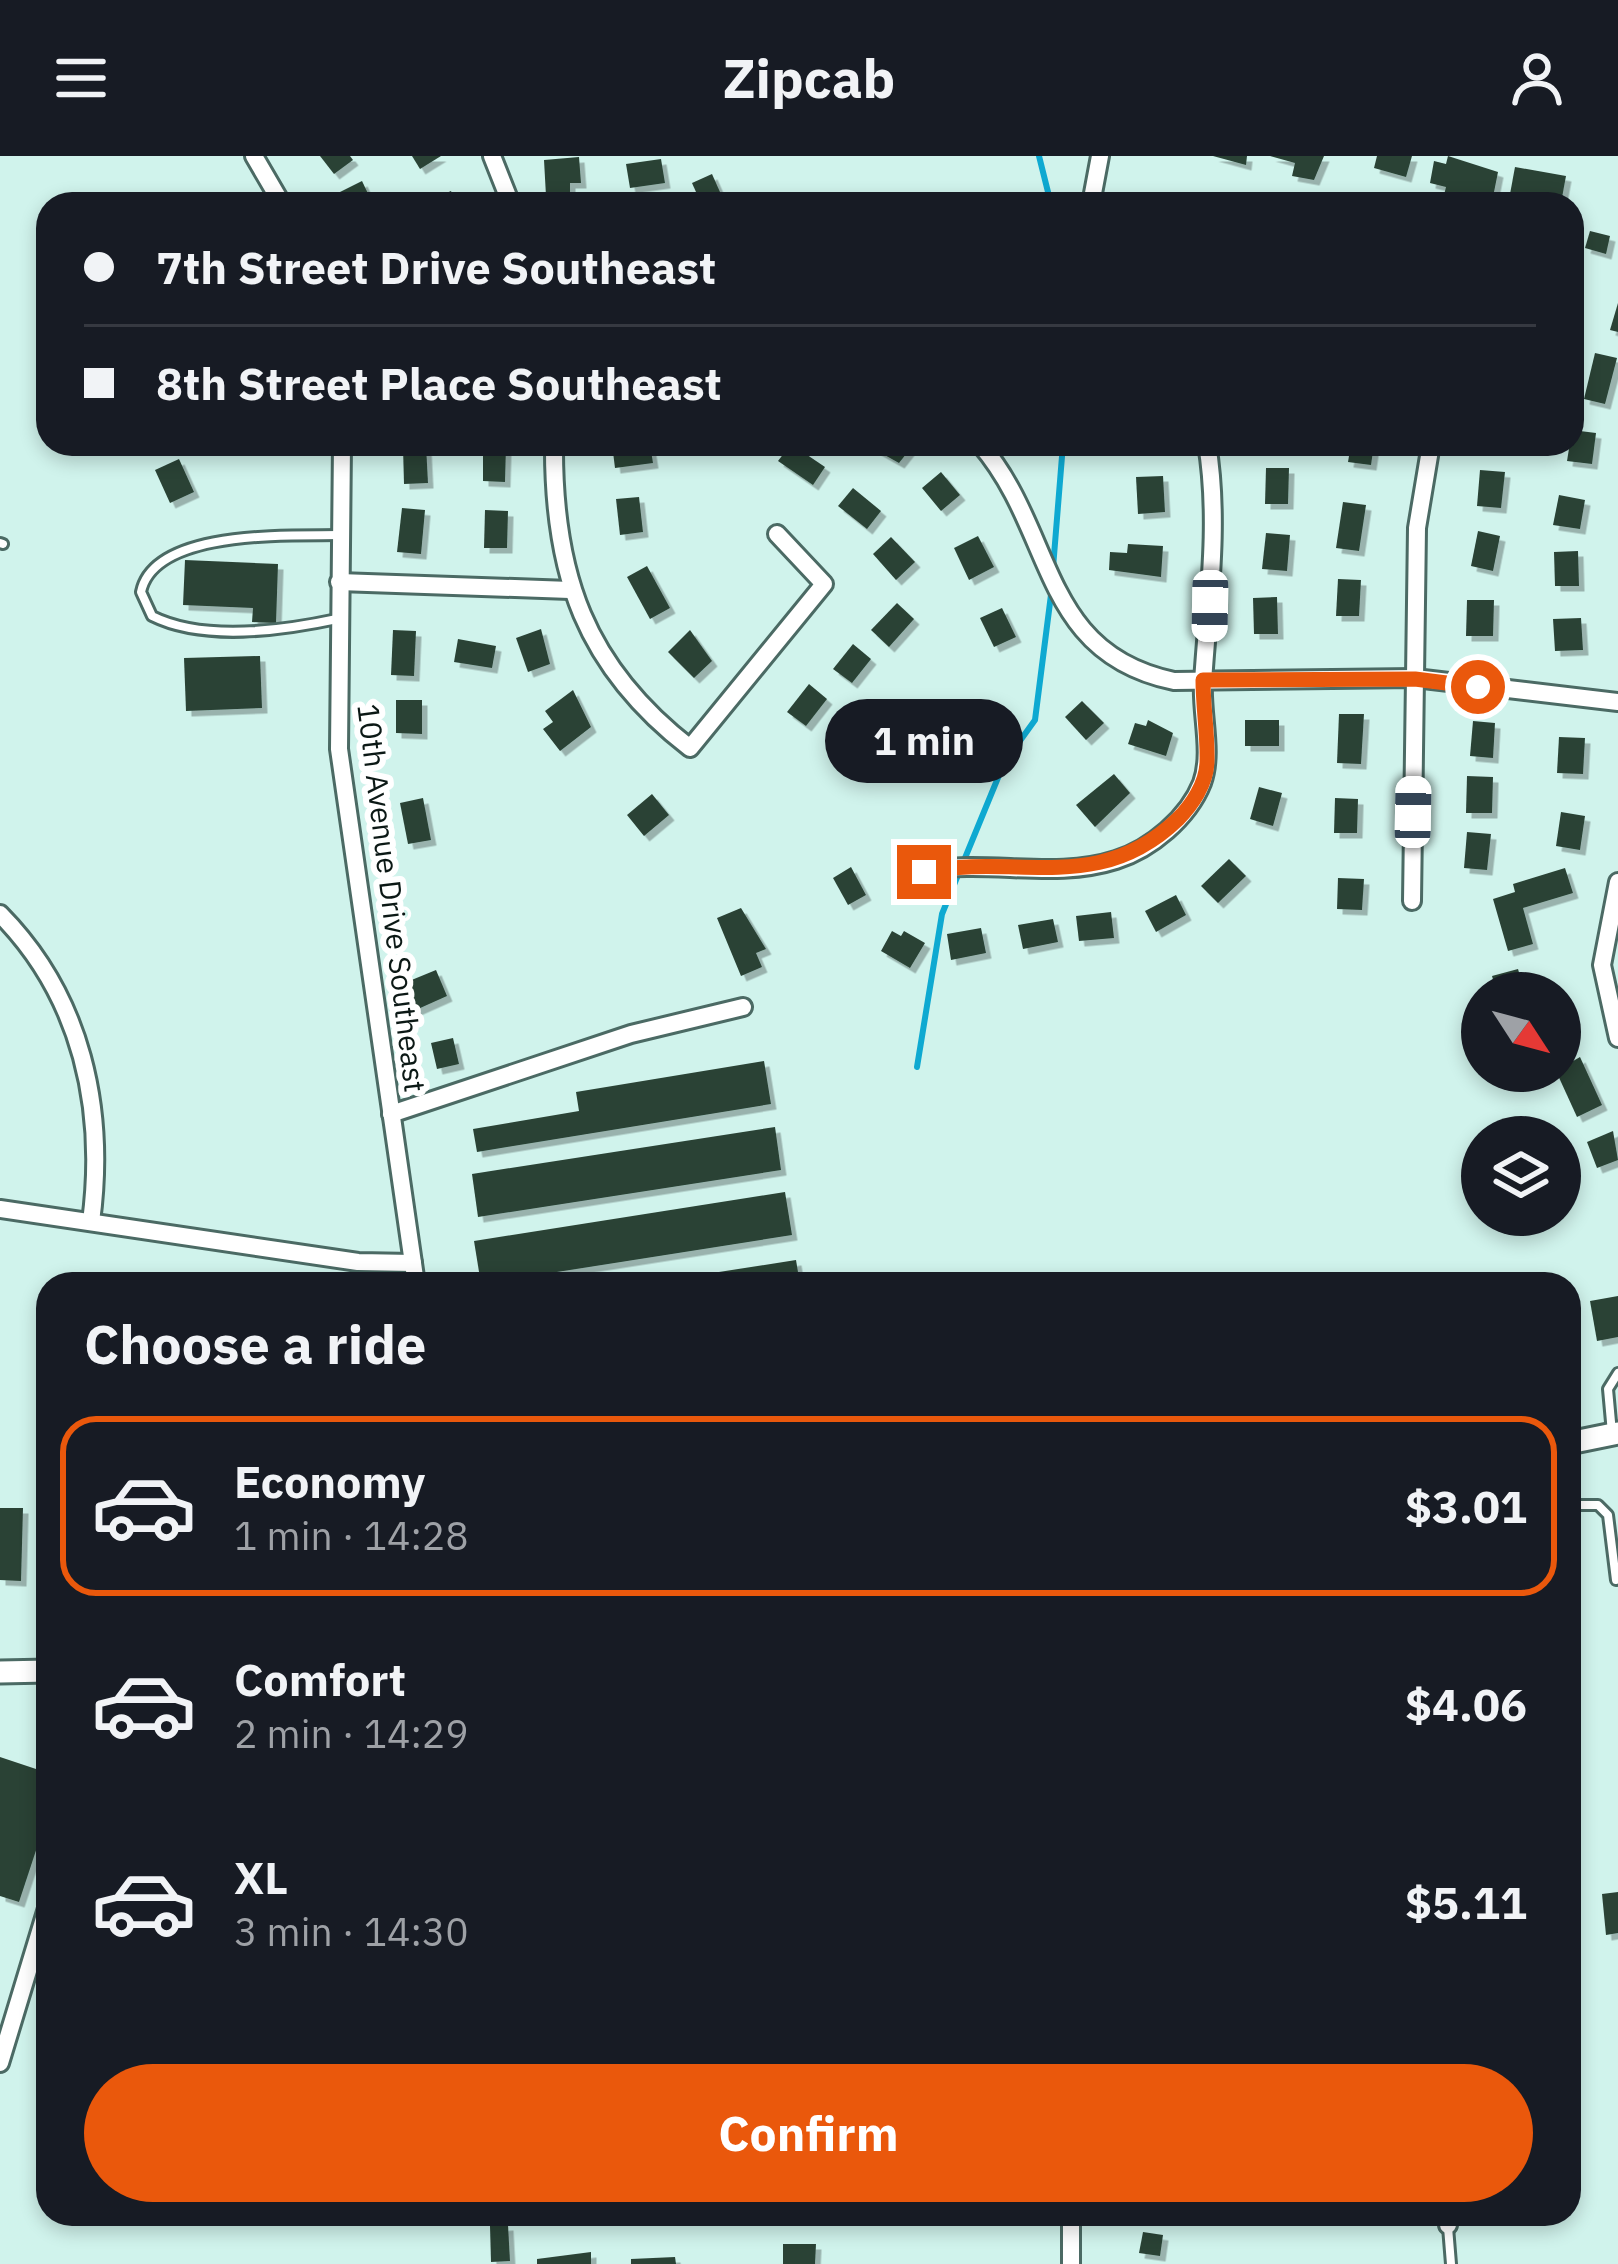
<!DOCTYPE html>
<meta charset="utf-8">
<style>
body{margin:0;font-family:"IBM Plex Sans",sans-serif;background:#242831;color:#f1f3f6;height:100vh;display:flex;flex-direction:column;font-size:45px;white-space:nowrap}
*{box-sizing:border-box;margin:0}
p{font-size:39px;color:#9ea1a6}
.icon{flex:none;width:66px;height:66px;fill:none;stroke:currentColor;stroke-width:2;stroke-linecap:round;stroke-linejoin:round}
.map{position:relative;flex:1;overflow:hidden}
.side{position:absolute;left:36px;top:1116px;width:1545px;height:954px;display:flex;flex-direction:column;background:#171b24;border-radius:36px;box-shadow:0 6px 18px #0003}
.side>*{flex:none}
.top-card{position:absolute;left:36px;top:36px;width:1548px;height:264px;border-radius:36px;box-shadow:0 6px 18px #0003;display:grid;align-content:center;height:264px;padding:0 48px;background:#171b24}
.needle{width:78px;rotate:126deg}
.tools{position:absolute;left:1461px;top:816px;display:grid;gap:24px}
.tools a{display:grid;place-items:center;width:120px;height:120px;border-radius:50%;background:#171b24;box-shadow:0 6px 18px #0003;font-size:60px}
.end{position:absolute;width:54px;height:54px;margin:-27px;border:15px solid #ea580c;background:#fff;box-shadow:0 0 0 6px #fff}
.from{border-radius:50%}
.bubble{position:absolute;height:84px;border-radius:42px;background:#171b24;box-shadow:0 6px 18px #0003;font-size:39px;font-weight:800;line-height:84px;text-align:center}
.car{position:absolute;width:36px;height:72px;margin:-36px -18px;border-radius:15px;box-shadow:0 0 9px 3px #0007;background:linear-gradient(#fff 24%,#345 0 40%,#fff 0 76%,#345 0 86%,#fff 0)}
.top-card b{display:flex;align-items:center;gap:42px;height:114px;font-size:45px}
.top-card b+b{border-top:3px solid #363941}
.top-card i{width:30px;height:30px;background:#f1f3f6}
ul{padding:0;list-style:none}
li{display:flex;align-items:center;gap:36px;height:180px;margin:0 24px 18px;padding:0 24px;border:6px solid transparent;border-radius:36px}
li div{flex:1}
li b{display:block;font-size:45px}
li em{font-style:normal;font-weight:800}
li.active{border-color:#ea580c}
li>.icon{width:108px;height:108px;stroke-width:1.5}
h2{padding:0 48px;font-size:54px;line-height:144px}
.primary-button{display:flex;gap:24px;margin-top:auto;padding:24px 48px}
.primary-button a{flex:1;height:138px;border-radius:72px;background:#ea580c;color:#fff;font-size:48px;font-weight:800;line-height:138px;text-align:center}
header{display:flex;justify-content:space-between;align-items:center;height:156px;padding:0 48px;background:#171b24;font-size:54px;font-weight:800}
.map>svg:first-child{display:block}
.lines{fill:none;stroke-linecap:round;stroke-linejoin:round}
.stream{stroke:#0ea9d1;stroke-width:6}
.building{fill:#2a4336;filter:url(#shadow)}
.lane-casing{stroke:#4b6a64;stroke-width:14}
.street-casing{stroke:#4b6a64;stroke-width:22}
.secondary-casing{stroke:#4b6a64;stroke-width:27}
.lane{stroke:#fff;stroke-width:8}
.street{stroke:#fff;stroke-width:16}
.secondary{stroke:#fff;stroke-width:21}
.route{stroke:#ea580c;stroke-width:15}
.labels{text-anchor:middle;stroke-width:12;stroke-linejoin:round;paint-order:stroke}
.street-label{font-size:30px;fill:#0b1815;stroke:#fff}
</style>
<header><svg class="icon" aria-label="menu" viewBox="0 0 24 24"><path d="M4 6h16M4 12h16M4 18h16"/></svg>Zipcab<svg class="icon" aria-label="person" viewBox="0 0 24 24"><circle cx="12" cy="8" r="4"/><path d="M4 21q1-7 8-7t8 7"/></svg></header>
<div class="map">
<svg width="1618" height="2108" viewBox="0 0 1618 2108">
<defs>
<filter id="shadow"><feDropShadow dx="5.5" dy="5.5" stdDeviation="0" flood-color="#0004"/></filter>
</defs>
<rect width="100%" height="100%" fill="#d0f3ec"/>
<g class="lines">
<g class="stream">
<path d="M1039,0L1051,48"/>
<path d="M1053,412L1063,288"/>
<path d="M917,911L942,758L1004,607L1035,564L1052,431"/>
</g>
</g>
<g class="building">
<path d="M320,0H350L353,4L334,18Z"/>
<path d="M412,0H441L420,13Z"/>
<path d="M1213,0H1247L1246,9Z"/>
<path d="M1270,0H1324L1314,24L1292,20L1295,7Z"/>
<path d="M1377,0H1412L1406,21L1374,12Z"/>
<path d="M1448,0L1498,16L1492,46L1460,40L1458,48L1442,47L1446,31L1430,27L1434,5L1446,8Z"/>
<path d="M579,1L581,27H570V38L546,40L544,4Z"/>
<path d="M661,3L665,27L630,32L626,8Z"/>
<path d="M1515,11L1566,20L1561,47L1510,38Z"/>
<path d="M712,18L720,36L700,45L692,27Z"/>
<path d="M362,25L373,48H346L340,36Z"/>
<path d="M451,35L456,48H422Z"/>
<path d="M1590,75L1610,80L1606,98L1585,92Z"/>
<path d="M1618,147V176L1610,174Z"/>
<path d="M1595,197L1617,202L1605,248L1584,243Z"/>
<path d="M1572,274L1596,277L1592,308L1567,305Z"/>
<path d="M612,288H650L653,307L615,312Z"/>
<path d="M791,288L825,311L813,329L778,305Z"/>
<path d="M865,288H914L899,307Z"/>
<path d="M1351,288H1374L1371,309L1348,306Z"/>
<path d="M426,289L428,327L404,328L403,291Z"/>
<path d="M483,290H506L505,326L483,325Z"/>
<path d="M179,303L194,336L170,347L155,314Z"/>
<path d="M1266,312H1289L1288,348H1265Z"/>
<path d="M1480,314L1505,316L1501,352L1477,350Z"/>
<path d="M941,316L960,339L941,355L922,332Z"/>
<path d="M1163,320L1165,356L1138,358L1136,321Z"/>
<path d="M853,332L881,355L867,373L838,350Z"/>
<path d="M1559,339L1585,344L1580,373L1553,369Z"/>
<path d="M639,341L643,376L620,379L616,343Z"/>
<path d="M1343,346L1366,349L1359,395L1336,392Z"/>
<path d="M402,352L425,354L421,398L397,396Z"/>
<path d="M485,354L508,355L507,392H484Z"/>
<path d="M1478,375L1500,380L1493,415L1471,410Z"/>
<path d="M1266,377L1290,379L1287,415L1262,413Z"/>
<path d="M978,380L994,411L969,424L954,392Z"/>
<path d="M891,381L915,406L896,424L873,398Z"/>
<path d="M1128,388L1163,390L1161,421L1109,414L1110,396L1127,397Z"/>
<path d="M1578,395L1579,430H1555L1554,396Z"/>
<path d="M185,404L278,408L276,467L252,466L253,452L183,449Z"/>
<path d="M647,410L670,452L650,463L627,421Z"/>
<path d="M1338,423L1361,424L1359,460H1336Z"/>
<path d="M1277,441L1278,478H1254L1253,442Z"/>
<path d="M1467,444H1494L1493,480H1466Z"/>
<path d="M897,447L914,463L889,491L871,474Z"/>
<path d="M1002,452L1016,481L994,491L980,462Z"/>
<path d="M1581,462L1583,494L1555,495L1553,463Z"/>
<path d="M541,473L550,508L528,516L516,482Z"/>
<path d="M393,474L416,475L414,520L391,519Z"/>
<path d="M690,474L712,505L694,522L668,496Z"/>
<path d="M458,483L496,490L492,512L454,506Z"/>
<path d="M853,488L871,503L852,527L833,513Z"/>
<path d="M260,500L262,552L186,555L184,502Z"/>
<path d="M809,528L827,543L806,570L787,556Z"/>
<path d="M573,534L591,571L560,595L543,573L553,566L545,555Z"/>
<path d="M396,544H422V578L396,577Z"/>
<path d="M1082,545L1104,567L1086,584L1065,561Z"/>
<path d="M1339,558H1364L1361,608L1337,607Z"/>
<path d="M1148,564L1173,577L1166,600L1128,588L1135,567L1146,570Z"/>
<rect x="1245" y="564" width="34" height="26"/>
<path d="M1473,565L1495,567L1493,602L1470,600Z"/>
<path d="M1559,581L1585,582L1583,618L1557,617Z"/>
<path d="M1114,618L1130,637L1095,671L1076,649Z"/>
<path d="M1467,620L1493,621L1492,657H1466Z"/>
<path d="M1259,631L1282,637L1273,670L1250,663Z"/>
<path d="M652,638L669,659L644,680L627,659Z"/>
<path d="M423,642L431,684L408,688L400,647Z"/>
<path d="M1335,642L1358,643L1357,677H1334Z"/>
<path d="M1561,656L1585,660L1580,694L1556,690Z"/>
<path d="M1467,676L1491,678L1487,714L1464,712Z"/>
<path d="M1229,703L1246,720L1218,747L1201,730Z"/>
<path d="M851,711L866,739L848,749L833,722Z"/>
<path d="M1565,712L1573,737L1523,752L1533,788L1508,795L1493,743L1515,736L1513,728Z"/>
<path d="M1338,722L1364,723L1362,754L1337,753Z"/>
<path d="M1176,739L1186,759L1156,776L1145,755Z"/>
<path d="M741,752L766,793L756,797L762,811L741,820L717,762Z"/>
<path d="M1111,756L1114,782L1079,785L1076,760Z"/>
<path d="M1053,763L1058,786L1023,793L1018,769Z"/>
<path d="M981,772L986,797L951,804L947,778Z"/>
<path d="M892,775L901,780L904,775L925,787L910,812L881,795Z"/>
<path d="M1518,813L1525,837H1497L1492,820Z"/>
<path d="M436,814L447,840L409,857L397,830Z"/>
<path d="M1566,855L1573,879L1560,883V856Z"/>
<path d="M453,882L459,908L437,913L431,887Z"/>
<path d="M1580,901L1602,949L1577,961L1556,915Z"/>
<path d="M764,905L771,948L477,996L473,973L579,955L576,936Z"/>
<path d="M775,971L781,1014L478,1061L472,1018Z"/>
<path d="M1613,975L1618,1004L1597,1012L1587,986Z"/>
<path d="M785,1036L792,1079L481,1128L474,1085Z"/>
<path d="M796,1104L800,1128H661V1125Z"/>
<path d="M1618,1140V1181L1597,1185L1590,1145Z"/>
<path d="M0,1352H23L21,1425L0,1424Z"/>
<path d="M0,1601L48,1617V1658L19,1746L0,1740Z"/>
<path d="M1618,1736V1777L1606,1779L1602,1738Z"/>
<path d="M997,2058H1024V2063L997,2064Z"/>
<path d="M508,2069L510,2105L491,2106L490,2070Z"/>
<path d="M1143,2076L1163,2079L1160,2100L1139,2097Z"/>
<path d="M783,2088H816L815,2108H783Z"/>
<path d="M591,2096V2108H537V2103Z"/>
<path d="M675,2101L676,2108H631V2103Z"/>
</g>
<g class="lines">
<defs>
<g id="lane">
<path d="M0,387L3,388"/>
<path d="M337,463C281,475 204,486 152,460L141,436C154,373 290,380 339,379"/>
<path d="M1612,1277L1608,1233L1618,1217"/>
<path d="M1569,1349H1598L1608,1359L1616,1424"/>
<path d="M1448,2071L1451,2108"/>
</g>
<g id="street">
<path d="M254,0L282,48"/>
<path d="M492,0L511,48"/>
<path d="M1091,48L1100,0"/>
<path d="M342,288L339,593L416,1128"/>
<path d="M554,288C553,418 585,511 690,592L824,428L777,378"/>
<path d="M980,288C1056,376 1039,497 1174,525L1415,522L1618,546"/>
<path d="M339,426L570,434"/>
<path d="M924,715C988,703 1054,724 1116,704C1151,693 1188,662 1202,627C1213,597 1201,558 1203,526C1208,448 1220,366 1207,288"/>
<path d="M1618,726L1602,809L1618,882"/>
<path d="M1412,745L1417,372L1431,288"/>
<path d="M0,758C82,841 106,953 91,1066"/>
<path d="M391,958L631,878L743,851"/>
<path d="M0,1053L358,1106L413,1107"/>
<path d="M0,1907L48,1749"/>
<path d="M1071,2058V2108"/>
<path d="M1447,2058L1448,2069"/>
</g>
<g id="secondary">
<path d="M1569,1287L1618,1277"/>
<path d="M0,1516L48,1515"/>
</g>
</defs>
<use href="#lane" class="lane-casing"/>
<use href="#street" class="street-casing"/>
<use href="#secondary" class="secondary-casing"/>
<use href="#lane" class="lane"/>
<use href="#street" class="street"/>
<use href="#secondary" class="secondary"/>
</g>
<g class="lines">
<path class="route" d="M924,716C1019,697 1098,740 1178,663C1192,649 1206,628 1207,607C1208,580 1203,552 1203,524L1415,523L1478,531"/>
</g>
<g class="labels">
<g class="street-label">
<text transform="translate(391 742) rotate(83)" y="10">10th Avenue Drive Southeast</text>
</g>
</g>
</svg>
<div class="tools">
<a><svg class="needle" viewBox="-14 -14 28 28"><path d="M0-13l5 13h-10z" fill="#e53935"/><path d="M0 13l5-13h-10z" fill="#9ea1a6"/></svg></a>
<a><svg class="icon" aria-label="layers" viewBox="0 0 24 24"><path d="M12 4l9 5-9 5-9-5zM3 14l9 5 9-5"/></svg></a>
</div>
<i class="end from" style="left:1478px;top:531px"></i>
<i class="end" style="left:924px;top:716px"></i>
<div class="bubble" style="left:825px;top:543px;width:198px">1 min</div>
<i class="car" style="left:1210px;top:450px;rotate:181deg"></i>
<i class="car" style="left:1413px;top:656px;rotate:1deg"></i>
<div class="top-card">
<b><i class="from"></i>7th Street Drive Southeast</b>
<b><i></i>8th Street Place Southeast</b>
</div>
<section class="side">
<h2>Choose a ride</h2>
<ul>
<li class="active"><svg class="icon" aria-label="car" viewBox="0 0 24 24"><path d="M5 17H2v-5l4-1 3-4h7l3 4 3 1v5h-3M9 17h6M6 11h13"/><circle cx="7" cy="17" r="2"/><circle cx="17" cy="17" r="2"/></svg><div><b>Economy</b><p>1 min · 14:28</p></div><em>$3.01</em></li>
<li><svg class="icon" aria-label="car" viewBox="0 0 24 24"><path d="M5 17H2v-5l4-1 3-4h7l3 4 3 1v5h-3M9 17h6M6 11h13"/><circle cx="7" cy="17" r="2"/><circle cx="17" cy="17" r="2"/></svg><div><b>Comfort</b><p>2 min · 14:29</p></div><em>$4.06</em></li>
<li><svg class="icon" aria-label="car" viewBox="0 0 24 24"><path d="M5 17H2v-5l4-1 3-4h7l3 4 3 1v5h-3M9 17h6M6 11h13"/><circle cx="7" cy="17" r="2"/><circle cx="17" cy="17" r="2"/></svg><div><b>XL</b><p>3 min · 14:30</p></div><em>$5.11</em></li>
</ul>
<div class="primary-button"><a>Confirm</a></div>
</section>
</div>
